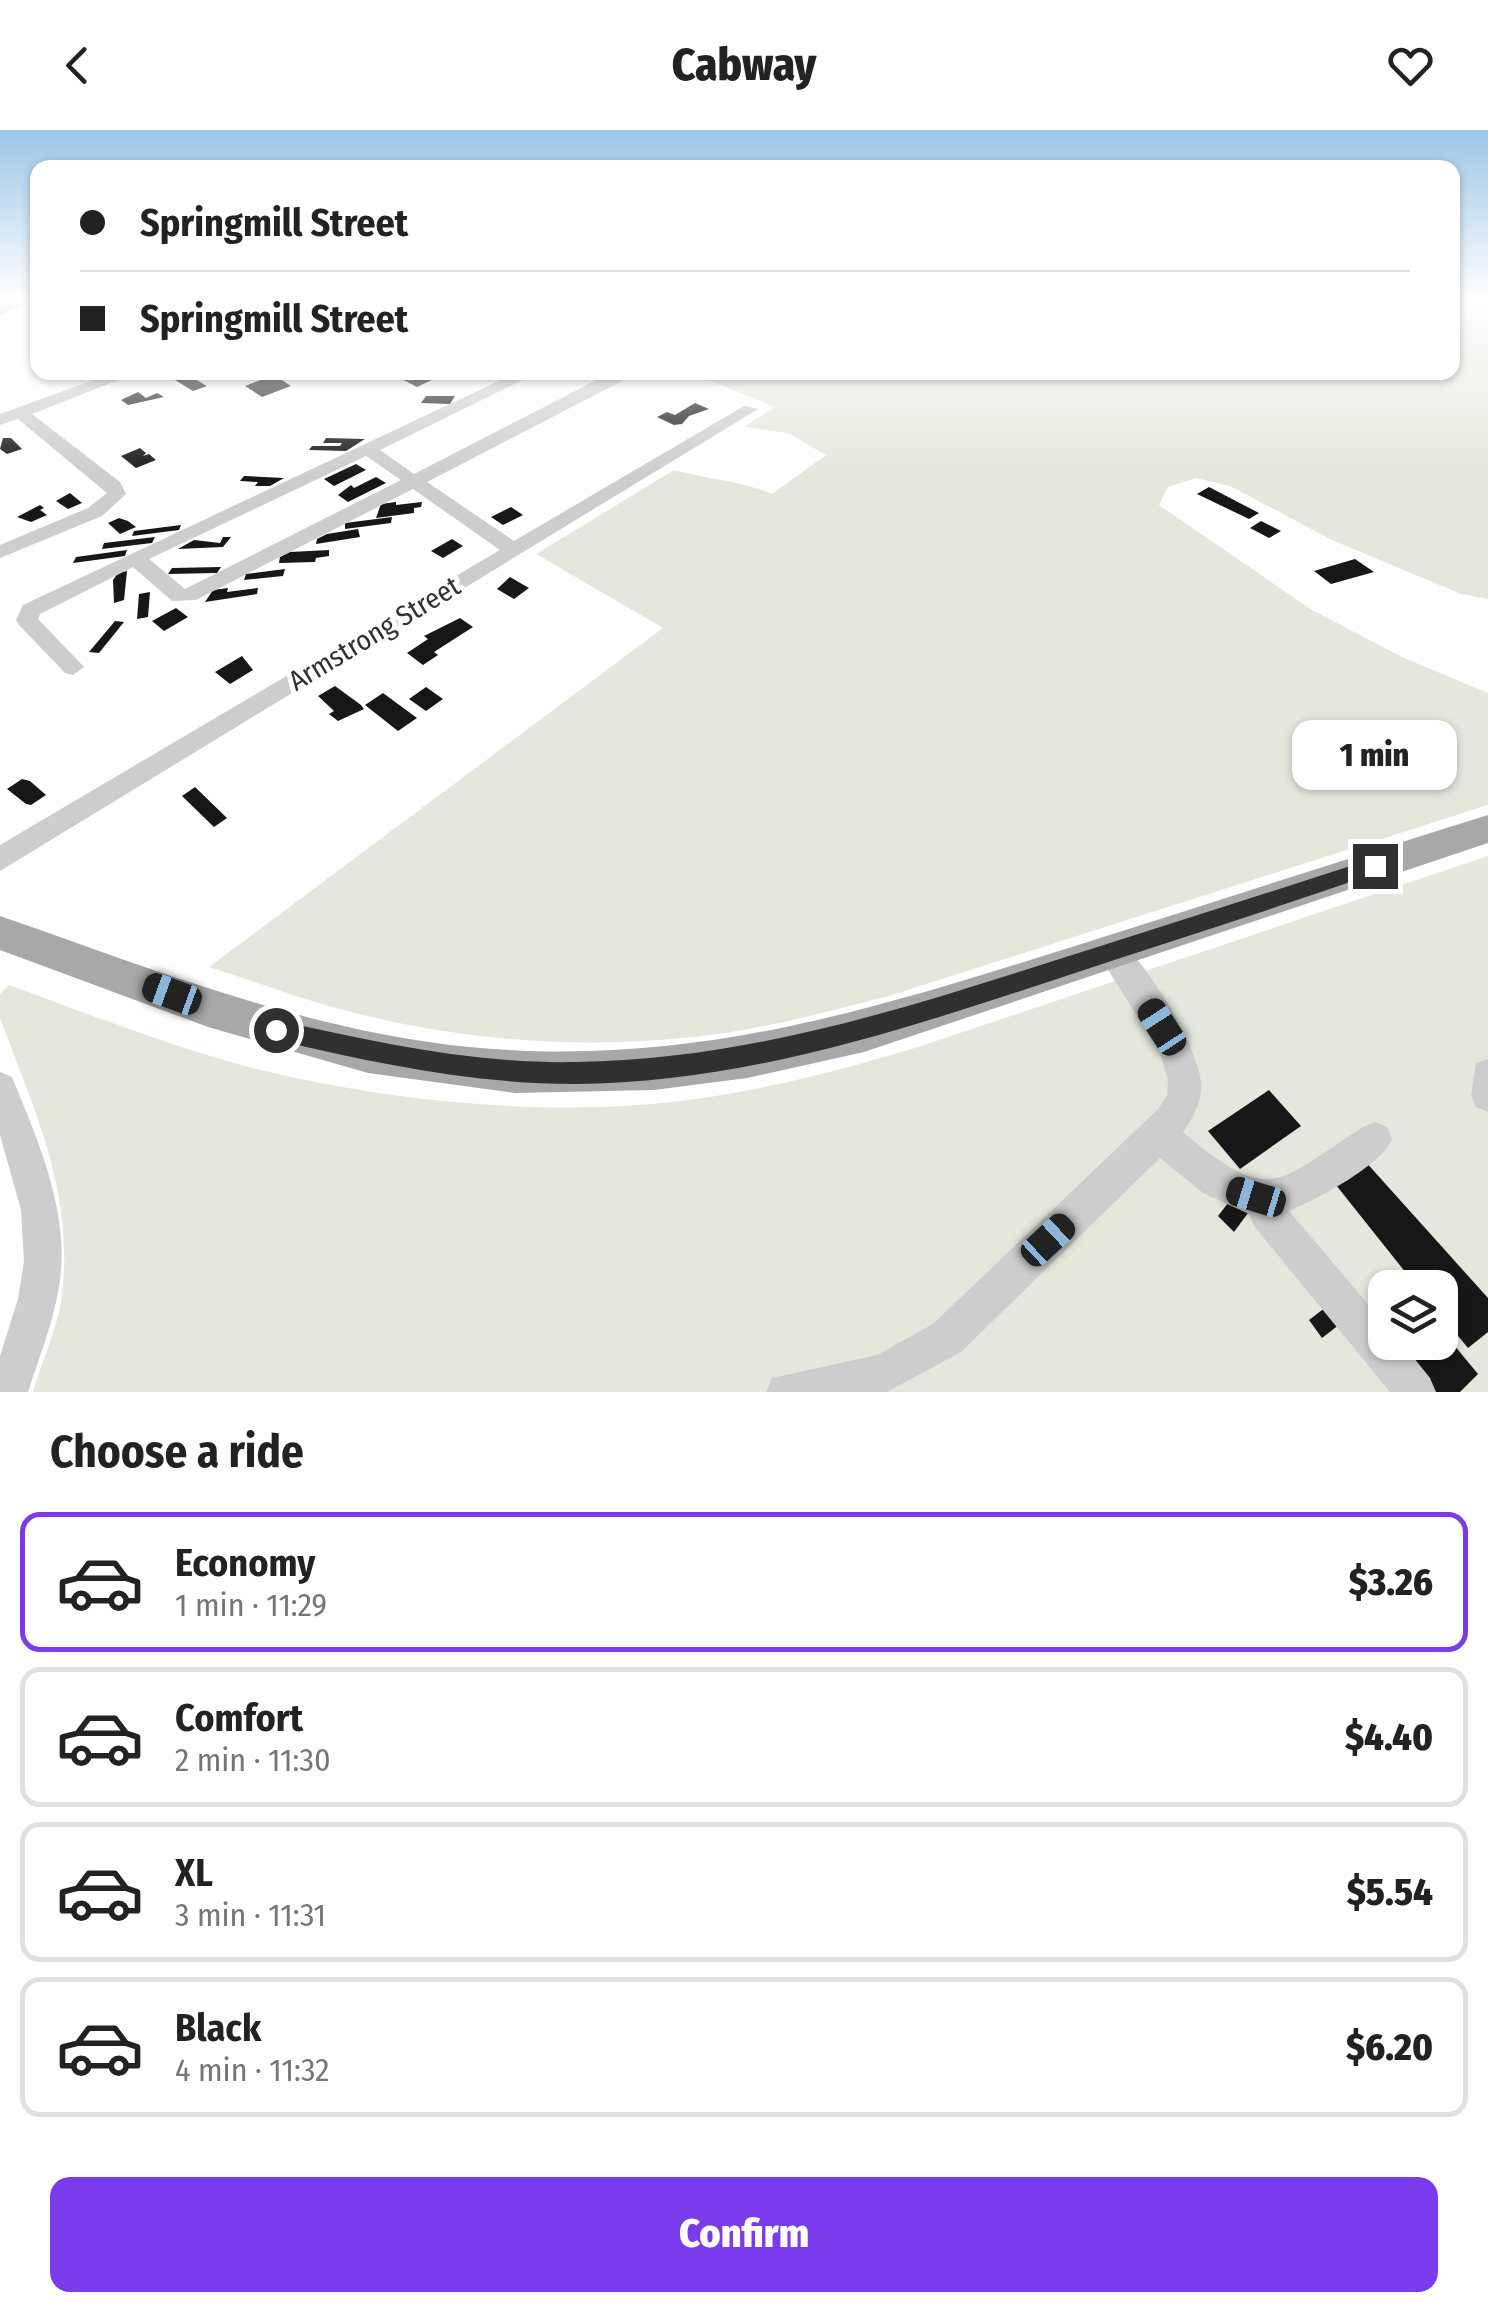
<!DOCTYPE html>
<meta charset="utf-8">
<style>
body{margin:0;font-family:"Fira Sans Condensed",sans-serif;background:#f6f6f6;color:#222;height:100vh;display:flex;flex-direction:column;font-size:38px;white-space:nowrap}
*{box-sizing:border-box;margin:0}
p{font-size:32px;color:#767676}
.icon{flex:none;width:55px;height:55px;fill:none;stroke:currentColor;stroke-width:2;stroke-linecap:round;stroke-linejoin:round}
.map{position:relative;height:1262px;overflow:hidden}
.drawer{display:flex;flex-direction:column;background:#fff;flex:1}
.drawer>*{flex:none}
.hud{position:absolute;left:30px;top:30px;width:1430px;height:220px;border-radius:20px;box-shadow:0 2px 8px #0004;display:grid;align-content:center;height:220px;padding:0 50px;background:#fff}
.buttons{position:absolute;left:1368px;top:1140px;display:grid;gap:20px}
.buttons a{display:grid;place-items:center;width:90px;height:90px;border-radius:20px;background:#fff;box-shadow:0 2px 8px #0004;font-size:50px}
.end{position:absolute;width:45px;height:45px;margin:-22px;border:12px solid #303030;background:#fff;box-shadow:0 0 0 5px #fff}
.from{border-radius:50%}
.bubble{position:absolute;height:70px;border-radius:20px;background:#fff;box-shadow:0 2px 8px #0004;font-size:32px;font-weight:800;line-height:70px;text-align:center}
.car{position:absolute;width:30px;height:60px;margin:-30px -15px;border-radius:12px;box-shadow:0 0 8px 2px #0007;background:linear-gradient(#222 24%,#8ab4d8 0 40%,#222 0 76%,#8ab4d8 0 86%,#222 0)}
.hud b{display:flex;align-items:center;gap:35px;height:95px;font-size:38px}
.hud b+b{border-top:2px solid #e0e0e0}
.hud i{width:25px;height:25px;background:#222}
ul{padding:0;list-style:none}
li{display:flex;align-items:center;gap:30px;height:140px;margin:0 20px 15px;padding:0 30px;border:5px solid #e0e0e0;border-radius:20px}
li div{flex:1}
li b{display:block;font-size:38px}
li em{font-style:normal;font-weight:800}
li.on{border-color:#7c3aed}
li>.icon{width:90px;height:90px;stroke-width:1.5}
h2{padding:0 50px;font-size:45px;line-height:120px}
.action{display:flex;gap:20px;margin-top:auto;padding:20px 50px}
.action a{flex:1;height:115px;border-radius:20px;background:#7c3aed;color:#fff;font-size:40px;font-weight:800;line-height:115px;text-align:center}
header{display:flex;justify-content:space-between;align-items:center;height:130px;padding:0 50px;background:#fff;font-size:45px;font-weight:800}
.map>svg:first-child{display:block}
.green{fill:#e4e8dc;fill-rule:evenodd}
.building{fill:#171717}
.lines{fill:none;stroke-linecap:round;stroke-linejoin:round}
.minor{fill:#cdcdcd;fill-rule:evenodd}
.major{fill:#a8a8a8;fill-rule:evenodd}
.highway{fill:#979797;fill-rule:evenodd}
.route{fill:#303030}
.labels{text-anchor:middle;stroke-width:10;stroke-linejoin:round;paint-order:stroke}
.street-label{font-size:28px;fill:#303030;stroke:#fff}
</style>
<header><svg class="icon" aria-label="back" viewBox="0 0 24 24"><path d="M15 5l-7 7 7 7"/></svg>Cabway<svg class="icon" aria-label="heart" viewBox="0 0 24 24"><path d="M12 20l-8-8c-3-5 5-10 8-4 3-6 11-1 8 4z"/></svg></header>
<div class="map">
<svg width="1488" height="1262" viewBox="0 0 1488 1262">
<rect width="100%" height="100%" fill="#fff"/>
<g class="green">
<path d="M1453,169H1488V469L1461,464L1332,410L1230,356L1196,348L1168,357L1159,375L1312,480L1404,528L1488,563V675L889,866C825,882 761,900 695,907C582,919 465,911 355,883C306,871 257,852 209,837L663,498L536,424L674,340C710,350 737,350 772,364L826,325L788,303L744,297L775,277L690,243L1452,242Z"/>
<path d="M1488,726V1262H33C42,1231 58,1197 62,1165C74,1061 35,983 0,888V864L9,855C102,889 194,926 291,947C426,976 586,989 722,965C788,954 851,937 915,918ZM1385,1158H1440V1212H1385Z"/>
</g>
<g class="building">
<path d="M388,242H423L436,248L417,257Z"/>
<path d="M185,244L188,245L207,256L193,261L175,250Z"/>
<path d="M274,245L291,256L262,267L245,256Z"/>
<path d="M138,262L146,268L157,263L164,267L128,275L121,270Z"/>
<path d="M426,266H455L450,274L421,273Z"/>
<path d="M695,273L709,279L689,286L682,294L674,295L657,287L667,282L675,285Z"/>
<path d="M3,308H11L22,319L7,324L0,319Z"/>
<path d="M326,308L365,309L346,321L309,320L312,316H340L342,313H323Z"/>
<path d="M140,318L146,323L143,326L149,324L156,330L136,338L121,326Z"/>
<path d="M356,334L366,340L334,356L324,349Z"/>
<path d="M244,346L284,348L270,356H255L258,352L240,351Z"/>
<path d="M376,347L386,353L348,372L338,365L351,355L354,358Z"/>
<path d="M1209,357L1259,383L1249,389L1197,364Z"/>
<path d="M70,363L82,373L68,379L56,371Z"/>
<path d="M396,372V375L422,372L421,377L414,378V383L376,388L381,374Z"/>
<path d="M40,375L44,378L40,380L47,385L31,392L17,387Z"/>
<path d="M511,377L523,385L503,395L491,387Z"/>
<path d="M392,387L391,393L345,399V393Z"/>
<path d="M119,388L128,391L136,397L120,404L108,393Z"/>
<path d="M1261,391L1281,401L1269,408L1250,398Z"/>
<path d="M181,395L179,400L132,406L134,401Z"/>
<path d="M358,399L360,407L316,414L317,409L327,404Z"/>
<path d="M155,407L152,413L102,419L104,413Z"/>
<path d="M223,407H231L223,417L178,419L194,410L220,413Z"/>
<path d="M452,409L463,416L443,428L431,421Z"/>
<path d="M127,420L125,426L73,433L76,427Z"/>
<path d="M329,420V426L316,428L315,432L279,433L280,427L290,422Z"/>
<path d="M1355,429L1374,442L1331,454L1314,441Z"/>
<path d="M221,437L217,443L168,444L172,438Z"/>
<path d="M285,439L283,446L244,450L246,444Z"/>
<path d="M127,441L124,470L114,473L113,450L118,443Z"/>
<path d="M510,447L529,458L514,469L497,459Z"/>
<path d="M228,458L227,462L258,458L257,464L205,472L213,460Z"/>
<path d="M150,462L148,487L137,489L139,464Z"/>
<path d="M176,478L188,487L164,501L152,491Z"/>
<path d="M460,488L473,497L434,522L438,525L423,535L407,523L428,509L424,506Z"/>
<path d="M115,491L124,492L99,523L89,522Z"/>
<path d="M242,526L253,540L230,554L215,542Z"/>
<path d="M335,556L361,575L364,579L338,591L329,584L334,581L318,566Z"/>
<path d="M426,557L443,569L426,581L409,569Z"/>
<path d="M383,563L417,588L398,601L365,575Z"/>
<path d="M22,649L30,651L46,665L31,675L26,674L7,659Z"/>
<path d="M195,657L227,688L214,697L182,666Z"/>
<path d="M1269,960L1301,996L1240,1039L1208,1001Z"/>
<path d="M1364,1030L1488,1168V1202L1468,1218L1440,1184V1158H1418L1332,1050Z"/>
<path d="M1232,1068L1248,1083L1234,1102L1218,1086Z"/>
<path d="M1326,1177L1340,1194L1322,1208L1309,1190Z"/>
<path d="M1440,1198L1478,1244L1460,1262H1428L1397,1223L1411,1212H1440Z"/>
</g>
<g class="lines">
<g class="minor">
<path d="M116,242H139L32,284L120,352L126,364L102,386L0,428V415L88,378L107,363L18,289L0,295V284Z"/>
<path d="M518,242H539L380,320L414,344L612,242H628L624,250L427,352L514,411L744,276L758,279L0,741V715L500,420L413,359L196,470L172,471L133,437L40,484L38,489L84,537L73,545L65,543L19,495L16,490L23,475ZM366,326L401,350L185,459L149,429Z"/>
<path d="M1112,808C1142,820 1198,918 1201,952C1203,970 1193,988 1183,1002C1271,1076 1275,1054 1363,997L1375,992L1387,997L1392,1009C1381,1036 1317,1069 1289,1081L1385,1194V1212H1401L1430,1248L1436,1262H1390L1254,1096L1249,1084L1203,1063L1160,1028L961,1222L887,1262H766L772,1248L877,1225L933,1194L1158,979L1167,966L1168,950L1160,923L1097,822L1101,812Z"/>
<path d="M1488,929V982L1476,977L1471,965L1476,933Z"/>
<path d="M0,942L12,947C39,1013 71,1085 59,1157C53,1193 39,1228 28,1262H0V1226L18,1169L24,1131L21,1080L0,1005Z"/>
</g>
<path class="major" d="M1488,685V713L864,922L747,948L654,960L515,963L368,943L208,897L0,820V786C153,839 307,901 469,917C691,938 867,881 1075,816C1213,772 1350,728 1488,685Z"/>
<path class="highway" d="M8,169H37L0,185V172Z"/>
</g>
<linearGradient id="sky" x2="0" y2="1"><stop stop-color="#9cc6e8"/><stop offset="0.49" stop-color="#fff"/><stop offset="1" stop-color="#fff" stop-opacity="0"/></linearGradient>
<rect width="1488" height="346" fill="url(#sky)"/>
<path class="route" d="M1375,728L1384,736L1382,741C1277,778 1171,811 1066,846C905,899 746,953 574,954C472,954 375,933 276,910L265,900L276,890C375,912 474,934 576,932C741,930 894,882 1050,832C1158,798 1267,763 1375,728Z"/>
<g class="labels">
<g class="street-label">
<text transform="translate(374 503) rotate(-31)" y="10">Armstrong Street</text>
</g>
</g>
</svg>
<div class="buttons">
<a><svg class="icon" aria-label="layers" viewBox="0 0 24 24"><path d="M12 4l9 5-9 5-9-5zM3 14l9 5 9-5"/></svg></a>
</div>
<i class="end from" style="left:276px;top:900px"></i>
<i class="end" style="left:1375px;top:736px"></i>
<div class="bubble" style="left:1292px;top:590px;width:165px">1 min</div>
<i class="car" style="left:172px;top:864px;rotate:290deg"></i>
<i class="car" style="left:1162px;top:897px;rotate:327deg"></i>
<i class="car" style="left:1256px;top:1067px;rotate:287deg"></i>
<i class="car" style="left:1048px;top:1110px;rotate:47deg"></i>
<div class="hud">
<b><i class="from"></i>Springmill Street</b>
<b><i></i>Springmill Street</b>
</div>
</div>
<section class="drawer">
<h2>Choose a ride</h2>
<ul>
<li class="on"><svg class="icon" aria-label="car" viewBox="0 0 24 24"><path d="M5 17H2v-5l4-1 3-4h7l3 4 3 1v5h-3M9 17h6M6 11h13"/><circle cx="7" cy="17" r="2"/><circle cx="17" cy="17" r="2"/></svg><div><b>Economy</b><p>1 min · 11:29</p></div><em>$3.26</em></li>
<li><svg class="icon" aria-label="car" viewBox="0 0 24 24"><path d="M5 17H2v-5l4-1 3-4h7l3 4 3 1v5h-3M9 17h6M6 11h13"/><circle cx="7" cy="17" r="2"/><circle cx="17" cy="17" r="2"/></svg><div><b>Comfort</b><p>2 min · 11:30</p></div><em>$4.40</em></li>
<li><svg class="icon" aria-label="car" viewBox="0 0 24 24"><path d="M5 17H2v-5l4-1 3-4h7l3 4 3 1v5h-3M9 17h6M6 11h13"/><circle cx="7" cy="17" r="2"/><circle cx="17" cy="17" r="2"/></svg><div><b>XL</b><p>3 min · 11:31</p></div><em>$5.54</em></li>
<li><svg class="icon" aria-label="car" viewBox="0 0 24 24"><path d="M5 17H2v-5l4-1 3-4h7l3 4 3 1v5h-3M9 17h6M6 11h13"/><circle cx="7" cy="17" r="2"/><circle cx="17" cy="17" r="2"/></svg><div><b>Black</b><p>4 min · 11:32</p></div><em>$6.20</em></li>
</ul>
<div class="action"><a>Confirm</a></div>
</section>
